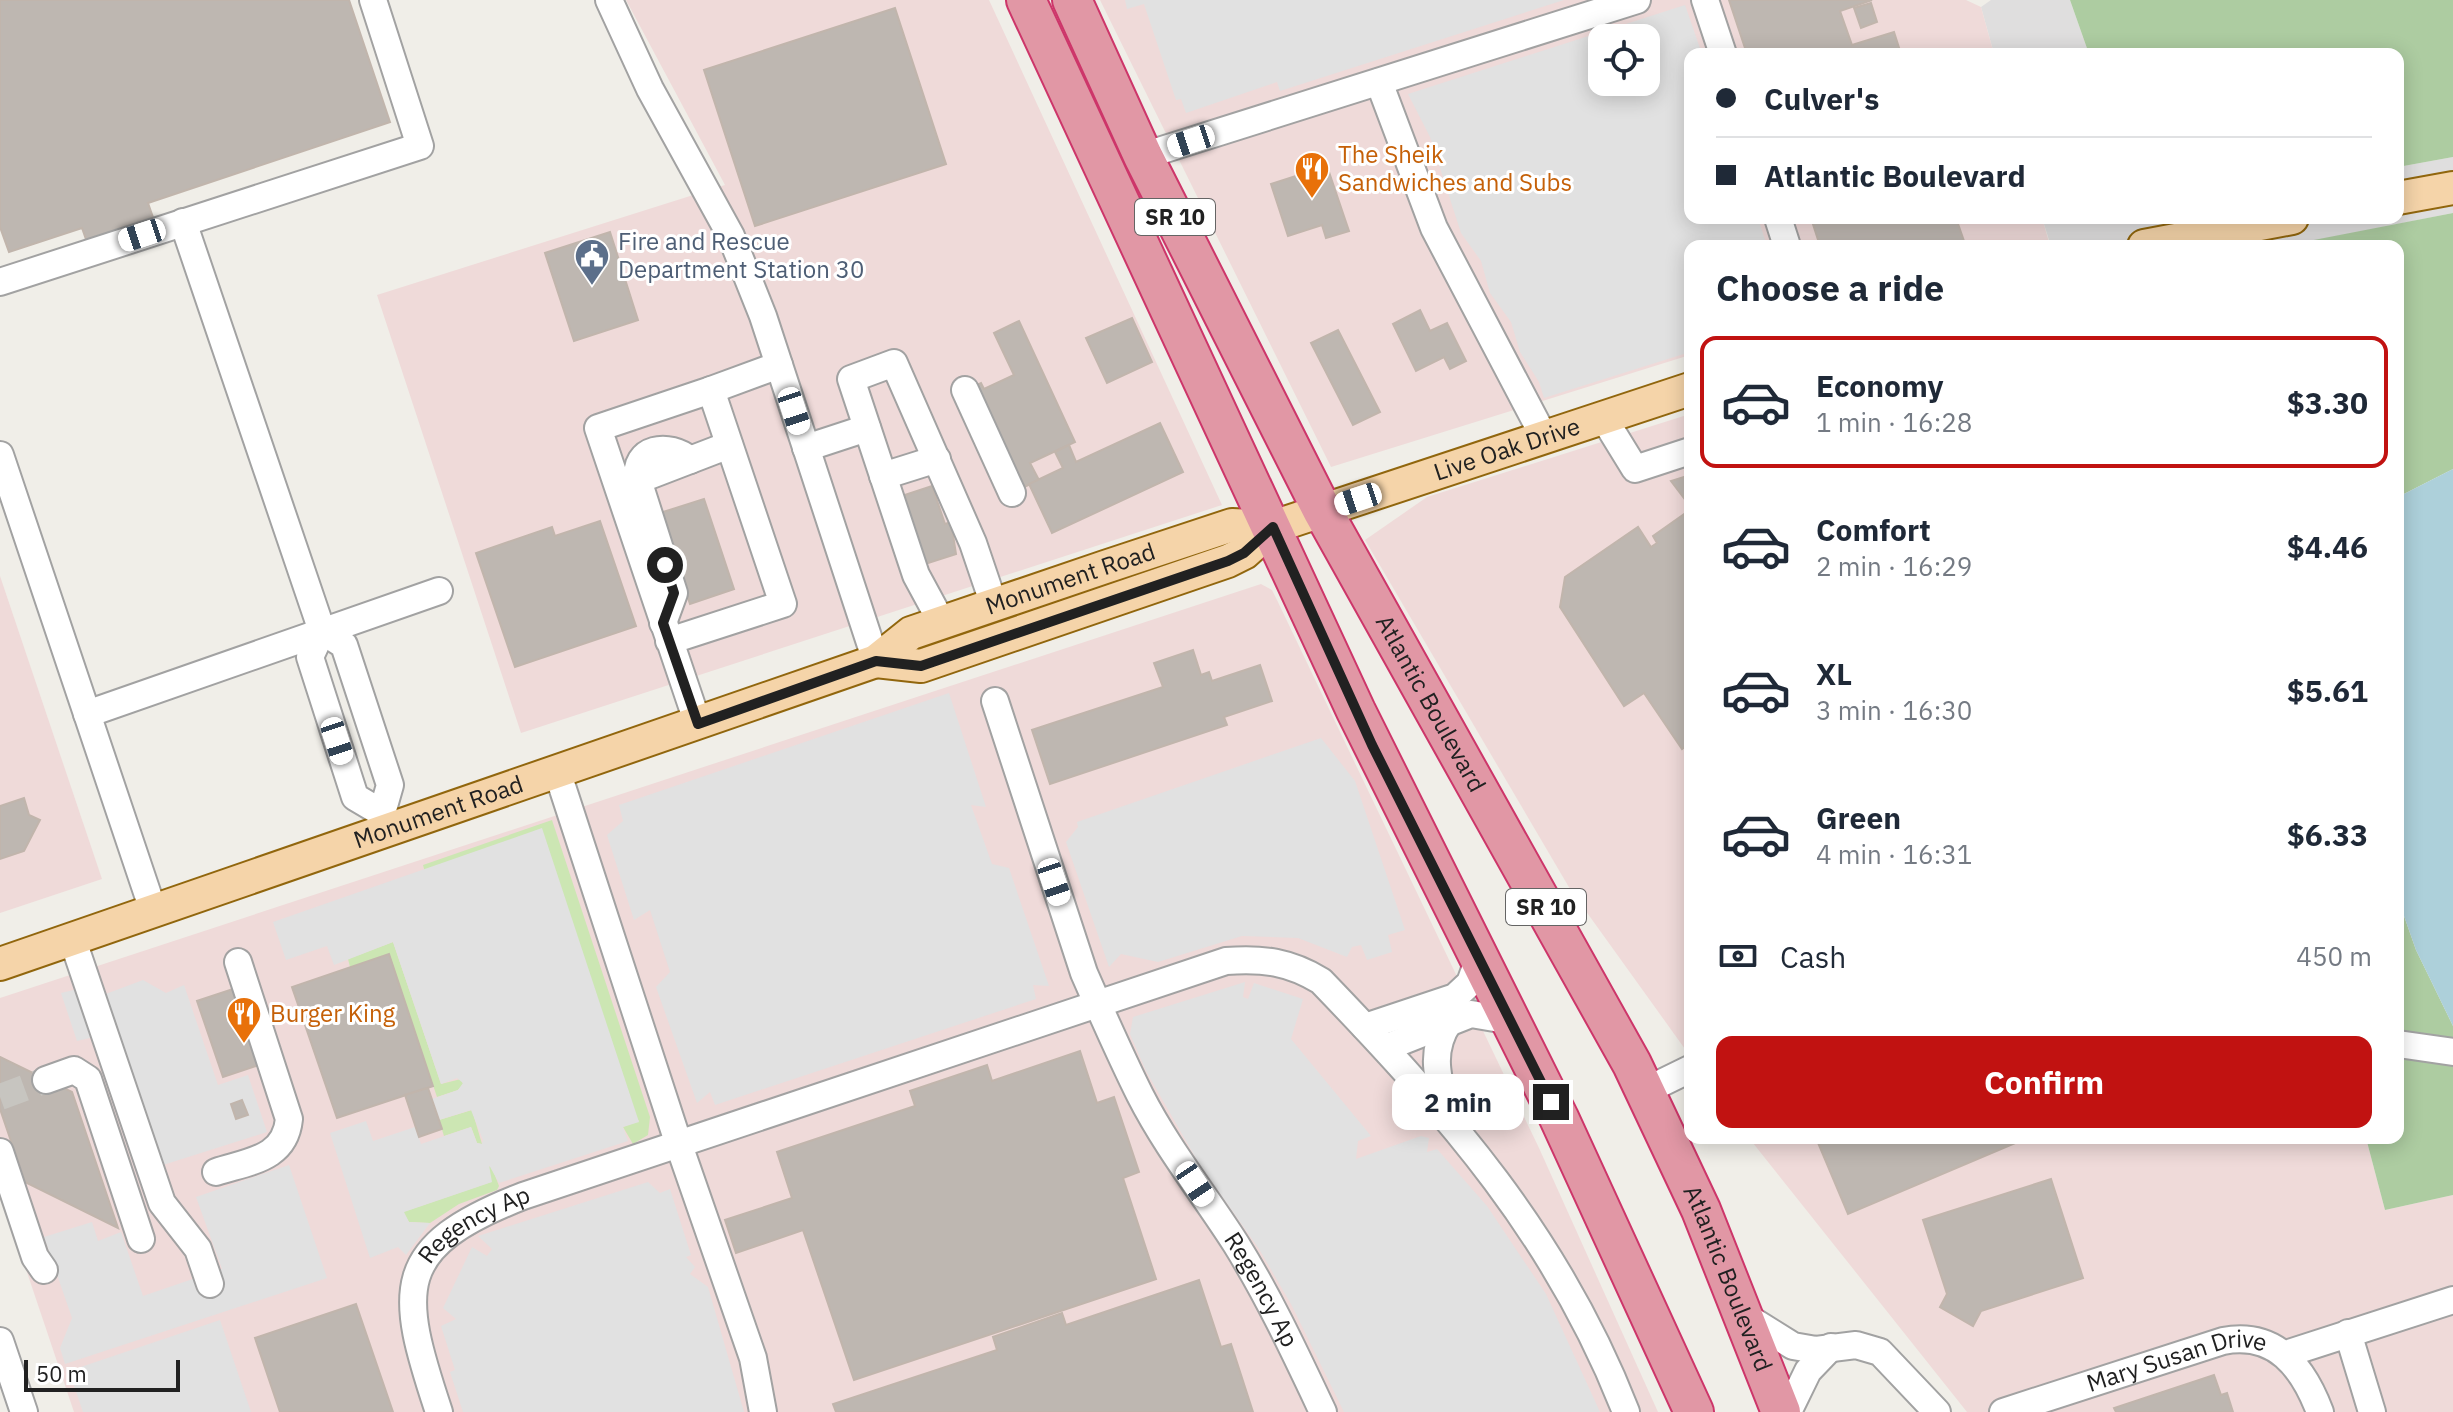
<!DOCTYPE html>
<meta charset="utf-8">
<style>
body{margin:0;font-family:"IBM Plex Sans",sans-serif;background:#f2f2f3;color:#1f2937;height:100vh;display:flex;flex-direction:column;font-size:30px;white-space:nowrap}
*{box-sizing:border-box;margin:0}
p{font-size:26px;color:#747a83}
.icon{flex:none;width:44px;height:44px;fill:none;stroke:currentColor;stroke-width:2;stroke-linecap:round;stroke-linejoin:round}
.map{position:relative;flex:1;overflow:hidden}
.sheet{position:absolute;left:1684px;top:240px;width:720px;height:904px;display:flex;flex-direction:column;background:#fff;border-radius:16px;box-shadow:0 4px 20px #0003}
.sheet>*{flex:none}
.banner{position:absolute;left:1684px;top:48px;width:720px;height:176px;border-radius:16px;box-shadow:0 4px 20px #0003;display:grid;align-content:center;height:176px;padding:0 32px;background:#fff}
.tools{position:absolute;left:1588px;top:24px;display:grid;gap:16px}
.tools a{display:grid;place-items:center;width:72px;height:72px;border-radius:16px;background:#fff;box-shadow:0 4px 20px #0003;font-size:40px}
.scale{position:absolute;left:24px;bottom:20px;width:156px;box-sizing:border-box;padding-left:8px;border:4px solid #212121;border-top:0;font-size:22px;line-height:28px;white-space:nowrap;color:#212121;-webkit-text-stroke:6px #fff;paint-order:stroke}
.end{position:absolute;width:36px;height:36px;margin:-18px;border:10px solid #212121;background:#fff;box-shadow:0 0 0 4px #fff}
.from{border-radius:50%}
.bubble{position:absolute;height:56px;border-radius:16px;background:#fff;box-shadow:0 4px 20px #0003;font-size:26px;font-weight:700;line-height:56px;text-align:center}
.car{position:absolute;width:24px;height:48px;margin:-24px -12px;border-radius:10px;box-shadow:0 0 6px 2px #0007;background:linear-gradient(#fff 24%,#345 0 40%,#fff 0 76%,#345 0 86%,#fff 0)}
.banner b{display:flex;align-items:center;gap:28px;height:76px;font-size:30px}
.banner b+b{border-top:2px solid #e0e1e3}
.banner i{width:20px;height:20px;background:#1f2937}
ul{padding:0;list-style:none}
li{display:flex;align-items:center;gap:24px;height:132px;margin:0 16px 12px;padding:0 16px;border:4px solid transparent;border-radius:16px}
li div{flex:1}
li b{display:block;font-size:30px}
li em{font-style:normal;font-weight:700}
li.current{border-color:#c11211}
li>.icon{width:72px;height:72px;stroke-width:1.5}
h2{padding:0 32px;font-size:36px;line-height:96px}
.pay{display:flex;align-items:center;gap:20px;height:88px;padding:0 32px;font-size:30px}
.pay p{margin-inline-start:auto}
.button{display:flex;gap:16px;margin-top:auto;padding:16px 32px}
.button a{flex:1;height:92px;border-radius:16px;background:#c11211;color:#fff;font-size:32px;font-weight:700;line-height:92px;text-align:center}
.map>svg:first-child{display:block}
.residential{fill:#dfdede}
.commercial{fill:#efdad9;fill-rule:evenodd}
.grass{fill:#cce6b3}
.forest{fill:#adcca1}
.parking{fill:#e1e1e1;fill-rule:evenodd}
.water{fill:#add0da}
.building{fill:#beb7b1;stroke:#c1b5ac;stroke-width:2}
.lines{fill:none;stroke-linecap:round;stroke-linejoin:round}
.minor-tunnel{stroke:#c7c5c0;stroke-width:26;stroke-dasharray:26 13;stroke-linecap:butt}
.minor-casing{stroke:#a2a2a2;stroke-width:30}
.major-casing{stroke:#91660d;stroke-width:36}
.highway-casing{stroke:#cd366a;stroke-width:42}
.minor{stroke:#fff;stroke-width:26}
.major{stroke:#f5d4a9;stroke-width:32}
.highway{stroke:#e197a5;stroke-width:38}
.route{stroke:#212121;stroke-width:10}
.labels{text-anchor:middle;stroke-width:6;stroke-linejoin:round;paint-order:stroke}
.shield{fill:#fff;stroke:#646464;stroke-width:2}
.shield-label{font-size:22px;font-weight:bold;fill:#212121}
.food-label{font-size:24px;fill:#c56008;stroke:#fff;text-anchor:start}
.service-label{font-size:24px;fill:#4e5e75;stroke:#fff;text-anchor:start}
.street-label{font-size:24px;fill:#212121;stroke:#fff}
</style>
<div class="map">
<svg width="2453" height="1412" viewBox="0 0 2453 1412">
<rect width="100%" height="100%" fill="#f0eee8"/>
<g class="residential">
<path d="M1991,0H2070L2089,54H1994L1981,7Z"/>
<path d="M2453,157V213L2288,246H2051L2042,218H2398V167Z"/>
</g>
<g class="commercial">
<path d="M626,0H989L1222,505L521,733L377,295L725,185Z"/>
<path d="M1100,0H1966L1981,7L1994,54H1690V218H2042L2049,242L2037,246H1690V355L1331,467ZM1602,38H1646V82H1602Z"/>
<path d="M1690,414V1056L1570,889L1365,540L1427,497Z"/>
<path d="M0,576L102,879L0,913Z"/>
<path d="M1261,584L1272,590L1277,600L1539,1148L1658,1412H74L0,1192V998Z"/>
<path d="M1749,1138H2366L2385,1210L2453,1195V1412H1967Z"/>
</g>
<g class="grass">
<path d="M552,820L650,1117L648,1135L633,1144L623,1127L639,1121L428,884L423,865Z"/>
<path d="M393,942L441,1084L461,1079L463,1084L458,1090L437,1097L389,954L350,967L348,959Z"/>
<path d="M472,1110L482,1144L477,1143L471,1127L444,1136L439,1120Z"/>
<path d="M491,1165L499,1186L497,1190L459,1204L430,1223L409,1222L403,1212L491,1182L487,1169Z"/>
</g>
<g class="forest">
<path d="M2070,0H2453V157L2398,167V54H2089Z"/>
<path d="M2453,213V469L2398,497V246L2288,245Z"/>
<path d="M2398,899L2416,950L2453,1026V1195L2385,1210L2366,1138H2398Z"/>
</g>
<g class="parking">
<path d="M1125,0H1564L1280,91L1277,82L1186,113L1181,99L1176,100L1144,4L1127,9Z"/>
<path d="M1685,5L1702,54H1690V218H1758L1767,246H1690V352L1544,398L1539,382L1520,352L1511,322L1490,293L1481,261L1461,233L1430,137L1408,94ZM1602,38H1646V82H1602Z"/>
<path d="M949,693L986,807L971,805L992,864L1009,868L1049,986L1033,985L1036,999L715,1105L710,1092L697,1103L656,987L670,972L650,910L634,920L607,835L623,821L619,805Z"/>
<path d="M1321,738L1355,781L1405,930L1388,935L1392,952L1367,960L1361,945L1352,947L1347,957L1298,938L1242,936L1158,962L1121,954L1109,967L1066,842L1078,827L1077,822Z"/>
<path d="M542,828L639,1122L623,1127L628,1141L499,1183L489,1165L492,1182L404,1212L409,1222L430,1223L406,1255L398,1247L370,1258L330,1133L366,1121L373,1141L415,1127L421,1144L471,1127L477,1143L482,1144L483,1140L471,1110L439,1120L432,1099L458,1090L463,1083L457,1078L441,1084L393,942L334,965L327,946L286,960L273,922Z"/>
<path d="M143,980L166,993L184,985L218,1085L248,1075L267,1132L141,1172L94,1037L77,1041L61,993L78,989L103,995Z"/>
<path d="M1245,982L1243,997L1248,999L1254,983L1303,999L1291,1039L1371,1136L1358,1141L1356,1159L1421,1136L1429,1138L1427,1152L1437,1149L1487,1206L1546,1294L1600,1412H1344L1291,1304L1259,1249L1198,1162L1146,1071L1130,1034L1133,1017Z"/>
<path d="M289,1165L327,1278L65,1364L60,1348L72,1318L44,1237L92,1222L98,1241L121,1232L143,1296L222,1269L196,1197Z"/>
<path d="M648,1182L660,1193L670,1189L691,1255L686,1257L695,1267L690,1274L708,1287L744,1412H463L450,1372L455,1370L441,1326L456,1319L443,1308L472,1247L487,1256L492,1249L478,1236Z"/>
<path d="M220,1320L251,1412H83L69,1371Z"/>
</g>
<path class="water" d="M2453,469V1026L2416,950L2398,899V497Z"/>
<g class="building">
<path d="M0,0H349L390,122L148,203L155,223L88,245L82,228L9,252L0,227Z"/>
<path d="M1729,0H1872L1840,11L1852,45L1894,32L1901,54H1747Z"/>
<path d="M1871,3L1877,22L1861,28L1854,8Z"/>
<path d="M895,8L946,164L755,226L704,70Z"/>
<path d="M1327,166L1349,231L1326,238L1322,225L1288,236L1271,184Z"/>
<path d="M1811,218H1956L1964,241L1949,246H1820Z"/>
<path d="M610,232L638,320L574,341L545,253Z"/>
<path d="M1420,310L1430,331L1447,323L1466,361L1450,369L1444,357L1416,371L1393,324Z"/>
<path d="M1132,318L1152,362L1107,383L1086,338Z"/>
<path d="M1019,321L1075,442L1030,463L1039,480L1003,497L955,395L981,383L984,389L1014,375L994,333Z"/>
<path d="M1338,330L1380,412L1353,425L1311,343Z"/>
<path d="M1160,423L1183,472L1052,533L1029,484L1063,468L1055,452L1069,445L1076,462Z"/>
<path d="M1690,475V506L1671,481Z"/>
<path d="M932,486L945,524L951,522L956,554L925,564L902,496Z"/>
<path d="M704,499L734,589L690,604L660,513Z"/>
<path d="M1690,510V743L1682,749L1644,693L1624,706L1560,607L1565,577L1638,527L1651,547L1657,543L1653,536Z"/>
<path d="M600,521L636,626L515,667L476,553L552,527L555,536Z"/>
<path d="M1193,650L1201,675L1209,672L1212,681L1260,665L1272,701L1224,717L1227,725L1050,784L1032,730L1163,687L1154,663Z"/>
<path d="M24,798L29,815L40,820L24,851L0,859V806Z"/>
<path d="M389,954L433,1086L337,1118L292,987Z"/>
<path d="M236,988L262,1064L223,1077L197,1001Z"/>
<path d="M1080,1051L1097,1103L1114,1097L1139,1172L1123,1178L1156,1279L854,1380L803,1230L736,1253L725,1220L792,1198L777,1152L915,1106L910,1091L987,1065L992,1081Z"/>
<path d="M0,1057L72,1092L118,1228L25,1182L0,1109Z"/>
<path d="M428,1088L442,1129L419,1137L405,1095Z"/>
<path d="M242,1100L248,1115L236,1119L231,1104Z"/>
<path d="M1816,1138H2027L1848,1214Z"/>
<path d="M2051,1179L2083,1278L1981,1311L1973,1326L1940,1307L1947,1294L1923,1220Z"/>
<path d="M1199,1280L1221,1347L1231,1344L1253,1412H836L833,1404L997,1350L993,1337L1062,1313L1066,1325Z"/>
<path d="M356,1304L393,1412H280L255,1338Z"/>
<path d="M2214,1375L2221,1395L2227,1393L2233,1412H2116L2114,1408Z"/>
</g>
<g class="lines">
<path class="minor-tunnel" d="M0,1097L46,1080"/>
<defs>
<g id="minor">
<path d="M609,0L650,89L731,236L763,316L876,661"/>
<path d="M1705,0L1723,54"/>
<path d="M1379,82L1434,228L1544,437"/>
<path d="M1143,156L1637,0"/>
<path d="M1778,218L1787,246"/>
<path d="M183,222L322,631L344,645L390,785L382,813L388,831"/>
<path d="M0,282L420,146L373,0"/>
<path d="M711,390L779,365"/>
<path d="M965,390L1012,493"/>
<path d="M1603,417L1635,469L1690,451"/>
<path d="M806,448L867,428"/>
<path d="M0,455L153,910"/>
<path d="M883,476L937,459"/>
<path d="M638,480C633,447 669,442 690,460"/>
<path d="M663,623L674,593L638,480L729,445"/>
<path d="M942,623L916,575L851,379L894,363L973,543L994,605"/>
<path d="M322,631L310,657L355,797L382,813"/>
<path d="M669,641L783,604L711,390L598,428L698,724"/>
<path id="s1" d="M995,701L1084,973C1102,1014 1120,1055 1140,1095C1167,1148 1204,1194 1236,1244C1269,1297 1296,1355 1323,1412"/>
<path d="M87,714L439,591"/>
<path d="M558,774L679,1145L753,1358L763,1412"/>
<path d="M72,938L162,1203L198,1249L210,1284"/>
<path d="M1365,1027L1455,997L1470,983L1479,958"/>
<path d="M2398,1044L2453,1052"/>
<path d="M1385,1048L1471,1014L1512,1021"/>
<path d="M46,1080L74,1070L88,1079L141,1239"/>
<path d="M1645,1091L1690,1069"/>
<path d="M1447,1115C1439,1081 1428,1053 1449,1022"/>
<path d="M0,1152L35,1257L44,1270"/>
<path d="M216,1172C250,1161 285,1159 289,1119L238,962"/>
<path d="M1745,1316L1793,1346L1816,1350L1856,1345L1880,1352L1937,1412"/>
<path d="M2348,1333L2372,1412"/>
<path d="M0,1341L24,1412"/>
<path d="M2286,1354L2453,1300"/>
<path id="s2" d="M439,1412C398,1289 392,1247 523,1196L1226,961C1263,958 1290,962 1321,981C1449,1114 1558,1237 1626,1412"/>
<path d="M1788,1412L1808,1371L1831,1347"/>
<path id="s3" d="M2003,1412L2223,1341C2276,1331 2303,1367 2320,1412"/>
</g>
<g id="major">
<path d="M2398,198L2453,188"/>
<path d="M2144,246L2292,218"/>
<path d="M876,661L921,666L1228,561L1244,553L1273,527"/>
<path id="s4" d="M0,964L876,661L911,633L1105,567L1232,525L1273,527L1690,389"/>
</g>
<g id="highway">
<path d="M1026,0L1356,711L1559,1118L1694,1412"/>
<path id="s5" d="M1072,0L1143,156L1322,510L1632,1064L1701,1210L1781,1412"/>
</g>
</defs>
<use href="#minor" class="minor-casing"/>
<use href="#major" class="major-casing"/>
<use href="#highway" class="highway-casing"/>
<use href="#minor" class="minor"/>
<use href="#major" class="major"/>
<use href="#highway" class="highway"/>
</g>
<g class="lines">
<path class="route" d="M665,565L674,593L663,623L698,724L876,661L921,666L1228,561L1244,553L1273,527L1372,745L1551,1102"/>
</g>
<defs>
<symbol id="restaurant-pin" viewBox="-11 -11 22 30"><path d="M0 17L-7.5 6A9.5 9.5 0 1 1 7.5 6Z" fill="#e8710a" stroke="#fff"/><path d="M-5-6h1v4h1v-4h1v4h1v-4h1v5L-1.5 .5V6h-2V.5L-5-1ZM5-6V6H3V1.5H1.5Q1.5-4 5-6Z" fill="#fff"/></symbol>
<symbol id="civic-pin" viewBox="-11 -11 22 30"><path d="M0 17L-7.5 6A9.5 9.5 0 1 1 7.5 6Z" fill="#5c6f8a" stroke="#fff"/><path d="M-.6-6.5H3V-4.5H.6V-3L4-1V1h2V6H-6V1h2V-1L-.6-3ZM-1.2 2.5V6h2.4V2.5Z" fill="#fff"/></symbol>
</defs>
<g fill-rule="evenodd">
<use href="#restaurant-pin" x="1292" y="149" width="40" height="54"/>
<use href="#civic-pin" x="572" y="236" width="40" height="54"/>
<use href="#restaurant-pin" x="224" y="994" width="40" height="54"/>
</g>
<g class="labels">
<g class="shield">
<rect x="1135" y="199" width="80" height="36" rx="6"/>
<rect x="1506" y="889" width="80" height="36" rx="6"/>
</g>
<g class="shield-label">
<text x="1175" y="225">SR 10</text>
<text x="1546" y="915">SR 10</text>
</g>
<g class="food-label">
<text x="1338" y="163">The Sheik<tspan x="1338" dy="28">Sandwiches and Subs</tspan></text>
<text x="270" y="1022">Burger King</text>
</g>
<g class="service-label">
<text x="618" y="250">Fire and Rescue<tspan x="618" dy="28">Department Station 30</tspan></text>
</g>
<g class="street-label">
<text dy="8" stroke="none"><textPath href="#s4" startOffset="1598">Live Oak Drive</textPath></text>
<text dy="8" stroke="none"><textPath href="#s4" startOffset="1140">Monument Road</textPath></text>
<text dy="8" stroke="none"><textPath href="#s5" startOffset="790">Atlantic Boulevard</textPath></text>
<text dy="8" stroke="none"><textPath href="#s4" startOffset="464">Monument Road</textPath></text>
<text dy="8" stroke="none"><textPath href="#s2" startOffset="220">Regency Ap</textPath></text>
<text dy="8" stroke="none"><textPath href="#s5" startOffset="1438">Atlantic Boulevard</textPath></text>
<text dy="8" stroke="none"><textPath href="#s1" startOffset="650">Regency Ap</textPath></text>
<text dy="8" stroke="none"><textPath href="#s3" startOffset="182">Mary Susan Drive</textPath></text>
</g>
</g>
</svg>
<div class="tools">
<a><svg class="icon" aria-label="locate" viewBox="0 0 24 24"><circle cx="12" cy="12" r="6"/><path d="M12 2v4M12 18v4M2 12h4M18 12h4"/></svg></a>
</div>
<div class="scale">50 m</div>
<i class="end from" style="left:665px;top:565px"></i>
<i class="end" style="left:1551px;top:1102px"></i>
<div class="bubble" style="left:1392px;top:1074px;width:132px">2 min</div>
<i class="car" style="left:1191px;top:141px;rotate:252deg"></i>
<i class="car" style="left:142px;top:235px;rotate:252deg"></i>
<i class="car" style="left:794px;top:411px;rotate:162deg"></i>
<i class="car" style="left:1358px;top:499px;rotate:252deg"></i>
<i class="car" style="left:337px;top:741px;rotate:162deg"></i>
<i class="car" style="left:1054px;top:882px;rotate:161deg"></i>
<i class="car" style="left:1195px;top:1184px;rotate:146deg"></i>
<div class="banner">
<b><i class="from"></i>Culver's</b>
<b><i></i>Atlantic Boulevard</b>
</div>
<section class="sheet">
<h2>Choose a ride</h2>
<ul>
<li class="current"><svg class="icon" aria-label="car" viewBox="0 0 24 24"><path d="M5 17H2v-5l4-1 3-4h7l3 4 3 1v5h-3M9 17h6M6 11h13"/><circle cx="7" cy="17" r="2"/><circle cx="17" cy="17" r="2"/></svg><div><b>Economy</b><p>1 min · 16:28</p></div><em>$3.30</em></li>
<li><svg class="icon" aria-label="car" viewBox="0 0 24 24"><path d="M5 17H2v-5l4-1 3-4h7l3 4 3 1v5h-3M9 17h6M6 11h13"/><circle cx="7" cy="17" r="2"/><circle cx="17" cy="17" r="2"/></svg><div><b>Comfort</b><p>2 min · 16:29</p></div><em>$4.46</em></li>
<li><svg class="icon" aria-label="car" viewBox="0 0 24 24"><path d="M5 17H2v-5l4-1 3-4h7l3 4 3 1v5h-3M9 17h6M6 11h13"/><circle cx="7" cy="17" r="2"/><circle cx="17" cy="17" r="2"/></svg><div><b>XL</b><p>3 min · 16:30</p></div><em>$5.61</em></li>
<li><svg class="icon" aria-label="car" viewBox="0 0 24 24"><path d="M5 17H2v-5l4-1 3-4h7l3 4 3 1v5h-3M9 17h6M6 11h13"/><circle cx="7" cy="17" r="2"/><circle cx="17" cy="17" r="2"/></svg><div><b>Green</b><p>4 min · 16:31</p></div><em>$6.33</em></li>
</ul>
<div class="pay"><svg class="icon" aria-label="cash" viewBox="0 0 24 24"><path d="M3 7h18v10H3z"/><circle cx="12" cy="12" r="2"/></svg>Cash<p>450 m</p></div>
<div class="button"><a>Confirm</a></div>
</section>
</div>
